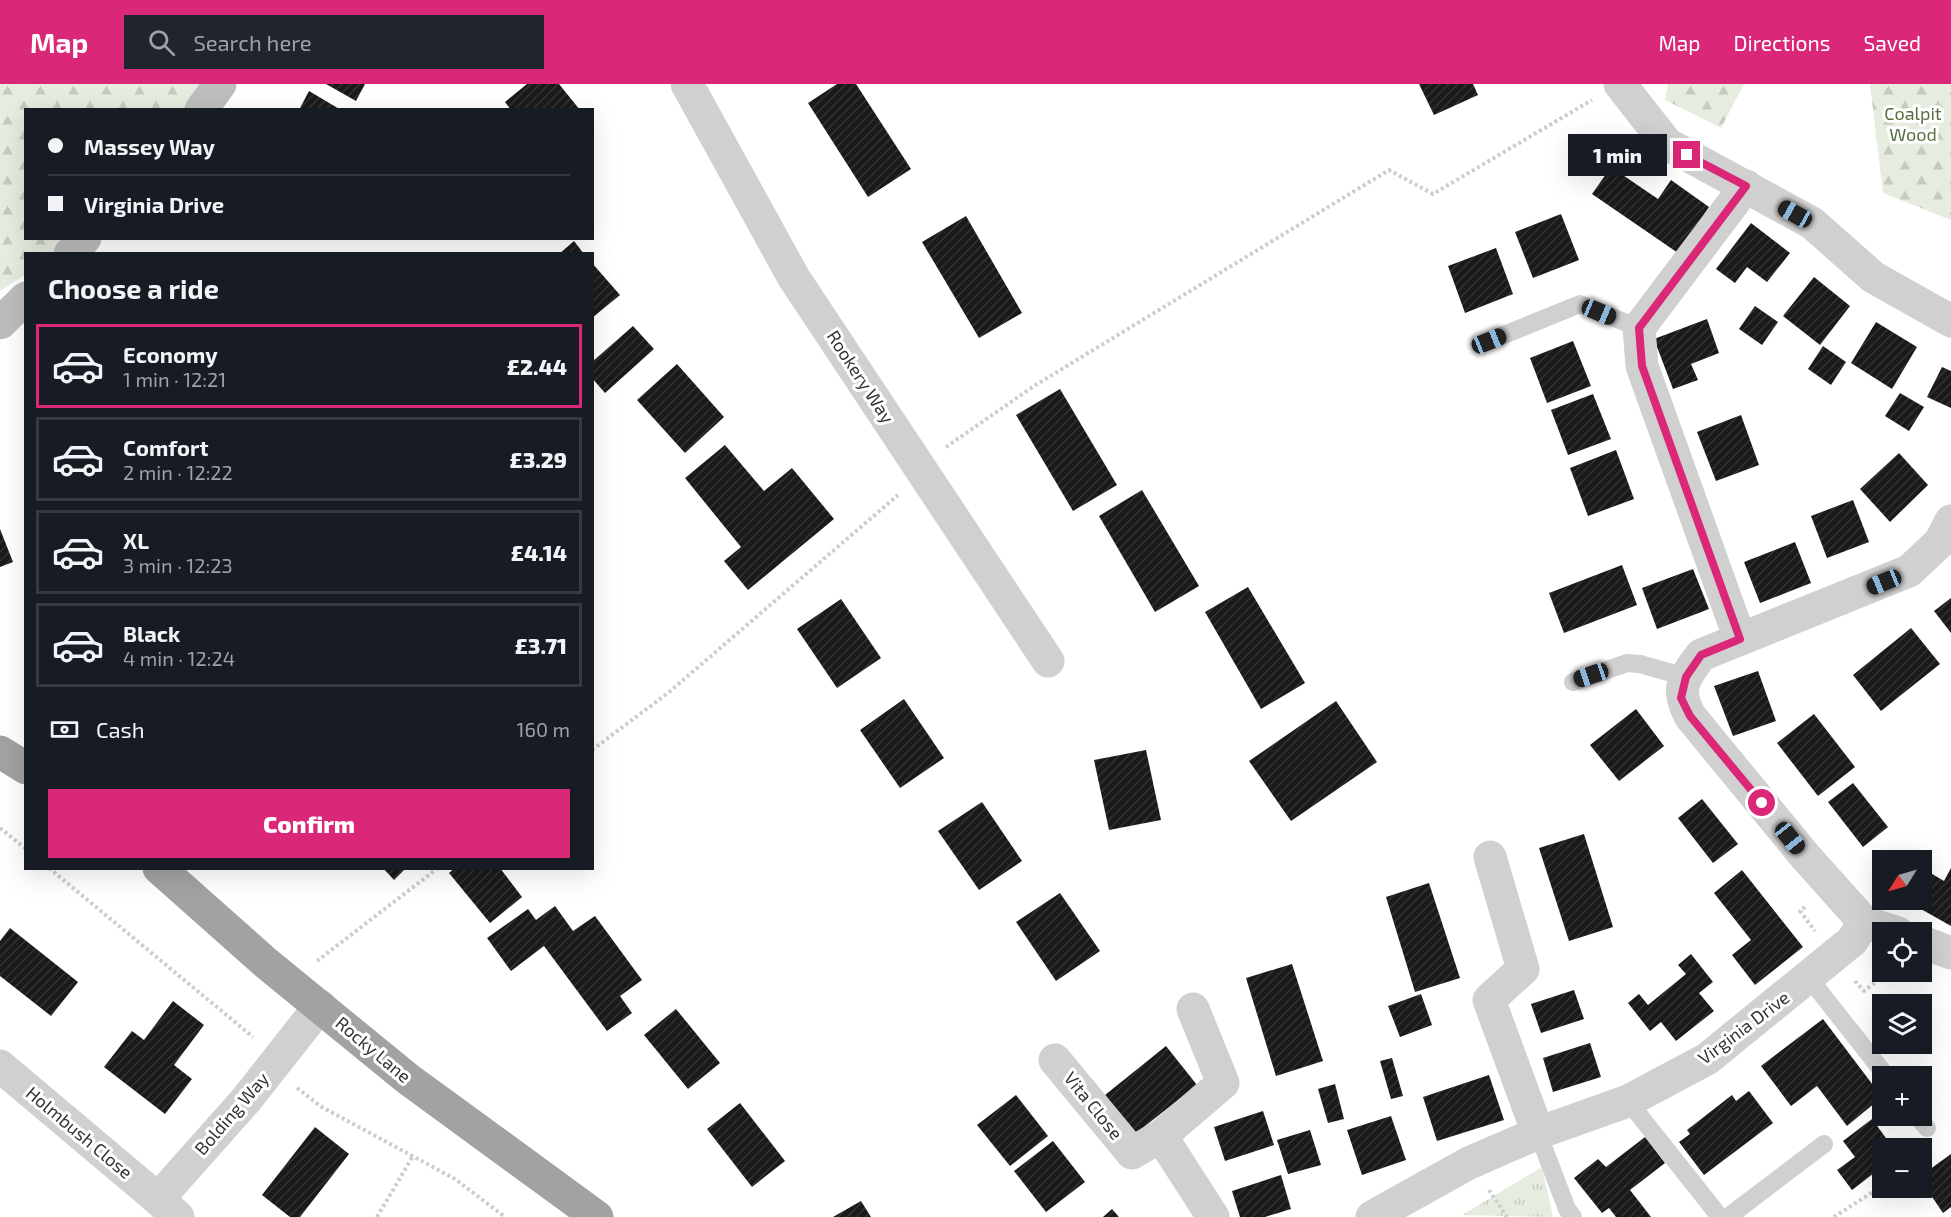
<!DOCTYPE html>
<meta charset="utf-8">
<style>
body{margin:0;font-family:"Exo 2",sans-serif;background:#20242c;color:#f1f3f6;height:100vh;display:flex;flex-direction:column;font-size:22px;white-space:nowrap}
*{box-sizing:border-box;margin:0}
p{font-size:20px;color:#9ea1a6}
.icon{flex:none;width:33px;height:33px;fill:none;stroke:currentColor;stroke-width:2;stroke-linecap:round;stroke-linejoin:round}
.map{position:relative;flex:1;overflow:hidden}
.details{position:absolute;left:24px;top:168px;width:570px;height:618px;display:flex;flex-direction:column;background:#171b24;border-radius:0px;box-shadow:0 6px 24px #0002}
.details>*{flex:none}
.guide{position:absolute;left:24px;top:24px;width:570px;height:132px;border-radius:0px;box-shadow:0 6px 24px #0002;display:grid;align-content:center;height:132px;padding:0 24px;background:#171b24}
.needle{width:39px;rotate:233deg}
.buttons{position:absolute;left:1872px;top:766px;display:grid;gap:12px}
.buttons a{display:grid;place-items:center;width:60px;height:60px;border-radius:0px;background:#171b24;box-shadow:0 6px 24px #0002;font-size:30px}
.end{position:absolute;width:27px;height:27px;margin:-14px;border:8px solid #db2777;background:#fff;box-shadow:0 0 0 3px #fff}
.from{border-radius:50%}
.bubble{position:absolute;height:42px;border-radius:0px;background:#171b24;box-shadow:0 6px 24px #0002;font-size:20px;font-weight:800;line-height:42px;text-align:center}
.car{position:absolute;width:18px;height:36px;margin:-18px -9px;border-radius:8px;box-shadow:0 0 4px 2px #0007;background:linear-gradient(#222 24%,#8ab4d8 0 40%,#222 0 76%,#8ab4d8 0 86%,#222 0)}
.guide b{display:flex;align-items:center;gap:21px;height:57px;font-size:22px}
.guide b+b{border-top:2px solid #363941}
.guide i{width:15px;height:15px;background:#f1f3f6}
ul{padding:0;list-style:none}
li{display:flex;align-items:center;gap:18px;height:84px;margin:0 12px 9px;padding:0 12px;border:3px solid #363941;border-radius:0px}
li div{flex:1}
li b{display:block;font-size:22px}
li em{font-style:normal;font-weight:800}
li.on{border-color:#db2777}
li>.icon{width:54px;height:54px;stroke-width:1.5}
h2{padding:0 24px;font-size:27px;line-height:72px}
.pay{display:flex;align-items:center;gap:15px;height:66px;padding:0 24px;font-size:22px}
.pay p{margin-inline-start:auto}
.primary-button{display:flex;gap:12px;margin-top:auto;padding:12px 24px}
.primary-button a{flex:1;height:69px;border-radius:0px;background:#db2777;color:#fff;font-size:24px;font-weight:800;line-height:69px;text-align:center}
header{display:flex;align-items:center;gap:36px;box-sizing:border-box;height:84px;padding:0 30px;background:#db2777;color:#fff}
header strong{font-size:28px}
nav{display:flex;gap:33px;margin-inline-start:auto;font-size:21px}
.search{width:420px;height:54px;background:#20242c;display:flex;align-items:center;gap:15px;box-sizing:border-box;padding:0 21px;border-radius:0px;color:#9ea1a6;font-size:22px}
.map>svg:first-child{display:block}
.forest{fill:url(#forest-firs)}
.park{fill:url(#park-tufts)}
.building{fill:url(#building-hatch)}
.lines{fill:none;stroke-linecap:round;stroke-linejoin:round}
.path{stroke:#cdcdcd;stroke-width:4;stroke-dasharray:3 3;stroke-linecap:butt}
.service{stroke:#d0d0d0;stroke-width:18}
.minor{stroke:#d0d0d0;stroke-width:33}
.secondary{stroke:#bdbdbd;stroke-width:33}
.trunk{stroke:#a2a2a2;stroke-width:33}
.route{stroke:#db2777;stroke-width:8}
.labels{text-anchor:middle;stroke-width:6;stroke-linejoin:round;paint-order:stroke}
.park-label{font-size:18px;fill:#56703f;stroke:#fff}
.street-label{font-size:18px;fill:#333;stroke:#fff}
</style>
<header>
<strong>Map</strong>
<div class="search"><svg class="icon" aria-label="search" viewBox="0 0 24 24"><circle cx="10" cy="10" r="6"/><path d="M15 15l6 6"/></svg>Search here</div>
<nav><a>Map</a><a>Directions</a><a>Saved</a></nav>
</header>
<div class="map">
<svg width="1951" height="1133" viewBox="0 0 1951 1133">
<defs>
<pattern id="forest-firs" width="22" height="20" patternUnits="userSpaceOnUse" patternTransform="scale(1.5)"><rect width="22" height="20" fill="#e6ecdf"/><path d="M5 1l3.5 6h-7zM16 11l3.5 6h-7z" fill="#c6cbc0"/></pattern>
<pattern id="park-tufts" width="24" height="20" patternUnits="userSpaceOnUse" patternTransform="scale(1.5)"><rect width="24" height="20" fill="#e6ecdf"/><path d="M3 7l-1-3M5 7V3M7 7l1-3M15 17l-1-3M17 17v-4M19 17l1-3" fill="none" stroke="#c6cbc0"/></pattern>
<pattern id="building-hatch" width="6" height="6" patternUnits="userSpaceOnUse" patternTransform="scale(1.5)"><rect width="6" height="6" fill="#1a1a1a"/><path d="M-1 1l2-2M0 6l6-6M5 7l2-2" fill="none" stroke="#333"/></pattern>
</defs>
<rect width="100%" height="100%" fill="#fff"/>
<g class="forest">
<path d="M0,0H220L201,25L26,26V154L83,155L59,169L26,170L25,191L0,207Z"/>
<path d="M1668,0H1744L1721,44L1665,16Z"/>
<path d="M1870,0H1951V136L1883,109Z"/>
</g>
<path class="park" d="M1542,1083L1553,1133L1462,1131Z"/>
<g class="building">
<path d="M326,0H365L356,17Z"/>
<path d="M527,0H559L580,26H511L505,18Z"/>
<path d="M837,0H856L911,85L868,113L808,19Z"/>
<path d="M1419,0H1473L1478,11L1434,31Z"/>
<path d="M309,7L341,26H299Z"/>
<path d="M1611,83L1658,115L1671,96L1709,123L1678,169L1592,110Z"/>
<path d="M1561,130L1579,176L1533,194L1515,148Z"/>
<path d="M966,132L1022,229L979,254L922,158Z"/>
<path d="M1751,139L1790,169L1767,198L1747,183L1735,199L1716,185Z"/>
<path d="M574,157L584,170H559Z"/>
<path d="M1496,164L1513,210L1465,229L1448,182Z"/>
<path d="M592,179L620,211L592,234Z"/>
<path d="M1814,193L1850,222L1820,261L1783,232Z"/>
<path d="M1755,222L1778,238L1762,261L1739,245Z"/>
<path d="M1707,235L1719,269L1691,280L1698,296L1673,305L1654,255Z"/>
<path d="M1876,238L1917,263L1892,305L1851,279Z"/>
<path d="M633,242L654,265L605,309L592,294V278Z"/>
<path d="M1573,257L1591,302L1547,319L1530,274Z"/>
<path d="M1823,262L1846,278L1831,301L1808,285Z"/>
<path d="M677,280L724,333L685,369L637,316Z"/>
<path d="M1942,283L1951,287V324L1927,313Z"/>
<path d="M1060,305L1117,401L1073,427L1016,331Z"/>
<path d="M1900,309L1924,323L1909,347L1885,332Z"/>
<path d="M1593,310L1611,355L1568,371L1551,326Z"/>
<path d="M1741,331L1759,381L1716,397L1697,348Z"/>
<path d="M725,361L764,407L792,384L834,435L748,506L724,477L741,463L685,394Z"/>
<path d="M1616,366L1634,415L1588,432L1570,384Z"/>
<path d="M1899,369L1928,401L1890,438L1860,405Z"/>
<path d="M1142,406L1199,502L1155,528L1099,432Z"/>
<path d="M1853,416L1869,458L1827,474L1811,432Z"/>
<path d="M0,445L13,478L0,483Z"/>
<path d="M1795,458L1811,499L1760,519L1744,478Z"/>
<path d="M1622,481L1637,521L1564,549L1549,509Z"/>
<path d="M1693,485L1709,525L1657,545L1642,504Z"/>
<path d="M1248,503L1305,599L1261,625L1205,528Z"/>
<path d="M1951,514V549L1934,527Z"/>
<path d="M841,515L881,574L837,604L797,545Z"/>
<path d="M1911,544L1940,580L1881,627L1853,591Z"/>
<path d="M1758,587L1776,637L1733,652L1714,602Z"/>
<path d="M904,615L944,674L900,704L860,646Z"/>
<path d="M1336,617L1377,678L1291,737L1249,677Z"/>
<path d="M1636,625L1664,662L1619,697L1590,661Z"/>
<path d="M1814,630L1855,683L1818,712L1777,659Z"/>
<path d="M1146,666L1161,736L1109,746L1094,676Z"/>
<path d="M1853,699L1888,743L1863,763L1828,718Z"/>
<path d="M1702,715L1738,760L1713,779L1678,734Z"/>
<path d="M982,718L1022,777L979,806L938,747Z"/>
<path d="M1584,750L1613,843L1569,857L1539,764Z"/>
<path d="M1892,766L1910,777H1886Z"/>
<path d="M1882,782V803L1874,798Z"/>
<path d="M383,784H406L394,796Z"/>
<path d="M455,784H500L522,813L490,839L449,789Z"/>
<path d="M1922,784L1944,797L1951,784V842L1905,816H1922Z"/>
<path d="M1742,786L1803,863L1755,901L1732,871L1751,856L1714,809Z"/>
<path d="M1429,799L1460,894L1415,908L1386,813Z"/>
<path d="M1060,809L1100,867L1056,897L1016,838Z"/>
<path d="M555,822L573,847L595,832L642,896L620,912L632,929L607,947L544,862L511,887L487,854L528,825L536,836Z"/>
<path d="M10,844L78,898L51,932L0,892V857Z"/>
<path d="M1691,870L1713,898L1699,909L1714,927L1676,957L1661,938L1650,947L1628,919L1639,910L1648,921L1686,890L1678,881Z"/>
<path d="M1292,880L1323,977L1276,992L1246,894Z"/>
<path d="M1574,906L1584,935L1541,949L1531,920Z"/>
<path d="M1421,910L1432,941L1400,953L1388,922Z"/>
<path d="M173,917L204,941L174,981L192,995L165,1030L104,983L132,947L144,956Z"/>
<path d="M676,925L720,979L688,1005L644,951Z"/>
<path d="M1823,935L1882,1013L1847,1042L1817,1002L1791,1022L1761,982Z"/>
<path d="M1590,959L1601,993L1553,1008L1543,974Z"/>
<path d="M1166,962L1197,1001L1135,1050L1105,1011Z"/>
<path d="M1392,974L1403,1012L1391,1015L1380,977Z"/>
<path d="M1489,991L1504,1036L1437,1057L1423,1013Z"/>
<path d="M1335,1000L1344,1035L1328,1039L1318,1005Z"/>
<path d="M1749,1007L1773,1039L1704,1091L1679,1058L1690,1050L1687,1046L1732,1011L1736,1017Z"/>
<path d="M1016,1011L1048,1052L1010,1082L977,1041Z"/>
<path d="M740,1019L785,1077L752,1103L707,1045Z"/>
<path d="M1263,1027L1274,1061L1225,1077L1214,1043Z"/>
<path d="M1391,1032L1406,1076L1362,1091L1347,1046Z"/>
<path d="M1872,1035L1894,1065H1882V1083L1852,1106L1837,1086L1855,1073L1843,1057Z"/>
<path d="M315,1043L349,1070L300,1133H290L262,1111Z"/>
<path d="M1310,1046L1321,1081L1288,1090L1277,1056Z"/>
<path d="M1645,1053L1665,1079L1630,1106L1651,1133H1616L1609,1124L1602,1129L1574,1094L1598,1075L1606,1083Z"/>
<path d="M1053,1057L1085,1098L1046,1128L1014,1087Z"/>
<path d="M1951,1070V1123L1943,1129L1922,1098V1091Z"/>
<path d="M1281,1091L1291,1125L1265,1133H1240L1232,1107Z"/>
<path d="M861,1117L871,1133H833Z"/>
<path d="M1112,1125L1119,1133H1103Z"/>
</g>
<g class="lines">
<g class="path">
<path d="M946,363L1034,302L1389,86L1433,110L1592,16"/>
<path d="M592,666L668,609L898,411"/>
<path d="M0,744L26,765"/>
<path d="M49,784L253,953"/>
<path d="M1805,823L1800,827L1815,847"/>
<path d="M317,877L438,784"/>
<path d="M1855,897L1864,907L1889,888"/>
<path d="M297,1004L320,1022L455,1095L505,1133"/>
<path d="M1489,1106L1507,1133"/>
<path d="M377,1133L413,1072"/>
<path d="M1834,1133L1882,1102"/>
</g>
<g class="service">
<path d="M1489,257L1580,220L1639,244"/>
<path d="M1573,598L1627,579L1640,580L1686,593"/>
<path d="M1809,894L1887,993"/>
<path d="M1628,1017L1720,1133"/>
<path d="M1917,1032L1927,1044"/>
<path d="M1538,1049L1567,1125L1573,1133"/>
<path d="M1728,1133L1824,1060"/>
</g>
<g class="minor">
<path d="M687,0L794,194L1048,577"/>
<path d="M1620,0L1667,60L1812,139L1873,193L1951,237"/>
<path d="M1740,555L1642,282L1639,244L1746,102"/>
<path d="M1490,773L1523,885L1489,916L1538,1049"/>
<path d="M1864,838L1805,772L1690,632C1675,603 1684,595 1701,571L1909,487L1940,458L1951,437"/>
<path d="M1864,838L1898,849"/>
<path d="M1922,858L1951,869"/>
<path d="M1193,925L1223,999L1161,1052L1213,1133"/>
<path d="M1055,976L1132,1069L1161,1052"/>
<path d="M0,982L158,1115"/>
<path d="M178,1133L158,1115L246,1016L320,922"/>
<path d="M1372,1133L1469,1079L1538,1049L1628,1017L1707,975L1852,857L1864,838"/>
</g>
<g class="secondary">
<path d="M201,26L220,0"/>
<path d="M70,170L85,154"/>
<path d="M0,239L26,214"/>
</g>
<g class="trunk">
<path d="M0,668L26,684"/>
<path d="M159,784L266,879L408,995L597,1133"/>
</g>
</g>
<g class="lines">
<path class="route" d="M1687,71L1746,102L1639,244L1642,282L1740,555L1701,571L1686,593L1681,614L1690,632L1762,719"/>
</g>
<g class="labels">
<g class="park-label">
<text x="1913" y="36">Coalpit<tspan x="1913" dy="21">Wood</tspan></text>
</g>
<g class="street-label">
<text transform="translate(860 293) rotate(57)" y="6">Rookery Way</text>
<text transform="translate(1744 944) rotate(-37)" y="6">Virginia Drive</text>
<text transform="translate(373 966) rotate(40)" y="6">Rocky Lane</text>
<text transform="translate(1093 1022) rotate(51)" y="6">Vita Close</text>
<text transform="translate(232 1030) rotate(-49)" y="6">Bolding Way</text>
<text transform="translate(79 1049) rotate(40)" y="6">Holmbush Close</text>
</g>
</g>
</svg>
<div class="buttons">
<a><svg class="needle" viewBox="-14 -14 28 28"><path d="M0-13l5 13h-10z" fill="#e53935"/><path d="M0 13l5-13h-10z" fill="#9ea1a6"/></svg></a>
<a><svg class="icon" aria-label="locate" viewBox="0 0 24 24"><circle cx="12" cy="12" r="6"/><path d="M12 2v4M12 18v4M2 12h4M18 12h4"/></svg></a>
<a><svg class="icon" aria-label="layers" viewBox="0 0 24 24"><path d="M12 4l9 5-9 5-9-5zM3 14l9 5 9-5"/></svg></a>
<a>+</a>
<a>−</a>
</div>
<i class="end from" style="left:1762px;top:719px"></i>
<i class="end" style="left:1687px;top:71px"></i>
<div class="bubble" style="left:1568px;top:50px;width:99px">1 min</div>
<i class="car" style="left:1795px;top:130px;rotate:299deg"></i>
<i class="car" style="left:1599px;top:228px;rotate:113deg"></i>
<i class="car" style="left:1489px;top:257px;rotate:68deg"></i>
<i class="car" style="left:1884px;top:498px;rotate:248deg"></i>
<i class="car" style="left:1591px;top:591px;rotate:251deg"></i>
<i class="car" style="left:1790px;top:754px;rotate:141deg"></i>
<div class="guide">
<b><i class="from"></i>Massey Way</b>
<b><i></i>Virginia Drive</b>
</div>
<section class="details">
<h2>Choose a ride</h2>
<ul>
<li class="on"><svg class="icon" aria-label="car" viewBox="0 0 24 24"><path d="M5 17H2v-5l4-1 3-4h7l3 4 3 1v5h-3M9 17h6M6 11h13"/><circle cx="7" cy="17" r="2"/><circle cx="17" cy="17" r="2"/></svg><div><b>Economy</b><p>1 min · 12:21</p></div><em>£2.44</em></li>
<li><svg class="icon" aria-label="car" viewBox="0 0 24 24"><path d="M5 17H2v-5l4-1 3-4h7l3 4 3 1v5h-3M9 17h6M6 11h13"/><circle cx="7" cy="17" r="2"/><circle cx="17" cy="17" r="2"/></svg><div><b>Comfort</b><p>2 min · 12:22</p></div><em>£3.29</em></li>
<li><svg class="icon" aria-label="car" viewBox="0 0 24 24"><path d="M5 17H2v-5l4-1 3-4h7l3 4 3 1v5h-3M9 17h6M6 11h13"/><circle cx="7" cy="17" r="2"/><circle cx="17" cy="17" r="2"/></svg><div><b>XL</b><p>3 min · 12:23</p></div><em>£4.14</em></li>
<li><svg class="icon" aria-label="car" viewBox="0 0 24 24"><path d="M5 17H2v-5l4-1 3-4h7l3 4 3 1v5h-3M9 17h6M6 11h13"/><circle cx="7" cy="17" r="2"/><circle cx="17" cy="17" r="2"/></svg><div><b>Black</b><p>4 min · 12:24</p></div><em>£3.71</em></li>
</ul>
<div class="pay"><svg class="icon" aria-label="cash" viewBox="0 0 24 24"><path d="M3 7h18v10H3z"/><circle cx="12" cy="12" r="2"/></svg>Cash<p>160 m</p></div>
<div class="primary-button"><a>Confirm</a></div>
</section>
</div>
